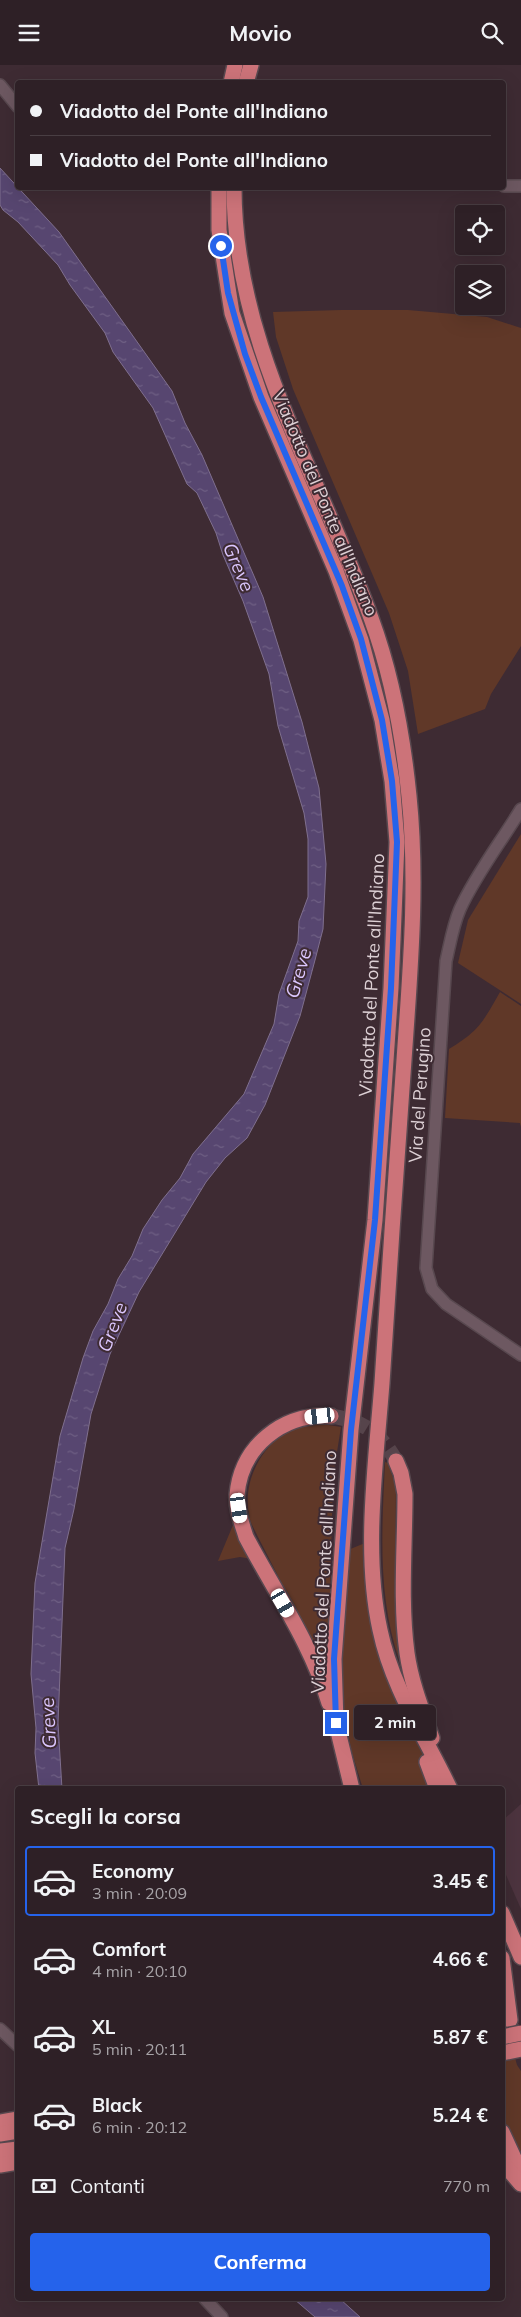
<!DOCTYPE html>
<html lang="it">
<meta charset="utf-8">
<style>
body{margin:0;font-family:Mulish,sans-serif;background:#36282e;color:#f1f3f6;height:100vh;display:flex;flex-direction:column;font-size:19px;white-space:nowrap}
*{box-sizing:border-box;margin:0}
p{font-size:16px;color:#a7a3a7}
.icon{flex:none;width:28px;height:28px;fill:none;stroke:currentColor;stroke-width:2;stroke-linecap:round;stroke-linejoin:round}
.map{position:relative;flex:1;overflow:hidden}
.drawer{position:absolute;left:15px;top:1721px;width:490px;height:515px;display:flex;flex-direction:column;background:#2e2026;border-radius:5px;box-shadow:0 5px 20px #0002,0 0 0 1px #493e43}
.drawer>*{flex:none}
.hud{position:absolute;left:15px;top:15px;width:491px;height:110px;border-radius:5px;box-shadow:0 5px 20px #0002,0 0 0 1px #493e43;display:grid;align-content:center;height:110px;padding:0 15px;background:#2e2026}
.fabs{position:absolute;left:455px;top:140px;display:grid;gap:10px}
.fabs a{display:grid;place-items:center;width:50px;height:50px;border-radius:5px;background:#2e2026;box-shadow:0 5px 20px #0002,0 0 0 1px #493e43;font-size:25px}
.end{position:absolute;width:22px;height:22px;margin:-11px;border:6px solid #2563eb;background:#fff;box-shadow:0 0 0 2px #fff}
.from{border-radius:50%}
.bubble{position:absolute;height:35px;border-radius:5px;background:#2e2026;box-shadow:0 5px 20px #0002,0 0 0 1px #493e43;font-size:16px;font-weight:700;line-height:35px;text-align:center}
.car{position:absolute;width:15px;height:30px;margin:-15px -8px;border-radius:6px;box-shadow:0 0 4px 1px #0007;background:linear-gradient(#fff 24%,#345 0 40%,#fff 0 76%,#345 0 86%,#fff 0)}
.hud b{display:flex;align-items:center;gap:18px;height:48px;font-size:19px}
.hud b+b{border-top:1px solid #493e43}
.hud i{width:12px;height:12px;background:#f1f3f6}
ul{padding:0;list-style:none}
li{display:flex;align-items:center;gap:15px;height:70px;margin:0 10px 8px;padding:0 5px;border:2px solid transparent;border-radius:5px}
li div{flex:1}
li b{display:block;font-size:19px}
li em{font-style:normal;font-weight:700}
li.on{border-color:#2563eb}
li>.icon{width:45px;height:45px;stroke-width:1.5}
h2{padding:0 15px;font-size:22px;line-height:60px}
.pay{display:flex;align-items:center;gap:12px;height:55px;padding:0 15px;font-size:19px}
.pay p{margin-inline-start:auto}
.cta{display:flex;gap:10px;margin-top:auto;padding:10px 15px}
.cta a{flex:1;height:58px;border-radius:5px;background:#2563eb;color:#fff;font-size:20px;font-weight:700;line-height:58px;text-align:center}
header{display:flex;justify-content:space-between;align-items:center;height:65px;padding:0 15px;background:#2e2026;font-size:22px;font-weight:700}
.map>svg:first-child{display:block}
.built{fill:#4d343f}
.green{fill:#603828}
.water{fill:url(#water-ripples);stroke:#7f6f8e}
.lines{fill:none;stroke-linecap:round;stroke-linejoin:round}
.highway-tunnel{stroke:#56444b;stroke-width:15;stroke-dasharray:15 8;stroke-linecap:butt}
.street-casing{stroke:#58484f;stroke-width:14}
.highway-casing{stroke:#58484f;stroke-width:18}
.street{stroke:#6d5861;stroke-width:11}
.highway{stroke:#cc7379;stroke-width:15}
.highway-bridge-casing{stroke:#58484f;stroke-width:18;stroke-linecap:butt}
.highway-bridge{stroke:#cc7379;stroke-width:15}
.route{stroke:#2563eb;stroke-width:6}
.labels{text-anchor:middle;stroke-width:4;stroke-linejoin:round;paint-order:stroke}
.street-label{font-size:18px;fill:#ddd0d5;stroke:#3e2b33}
.water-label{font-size:19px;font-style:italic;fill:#dbc6fe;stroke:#3e2b33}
</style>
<header><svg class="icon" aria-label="menu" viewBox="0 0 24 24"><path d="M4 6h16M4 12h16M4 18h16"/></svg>Movio<svg class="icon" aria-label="search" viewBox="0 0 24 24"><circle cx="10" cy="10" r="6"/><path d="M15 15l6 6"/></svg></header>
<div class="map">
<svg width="521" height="2252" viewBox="0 0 521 2252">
<defs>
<pattern id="water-ripples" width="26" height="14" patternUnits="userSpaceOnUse" patternTransform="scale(1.25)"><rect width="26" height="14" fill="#574670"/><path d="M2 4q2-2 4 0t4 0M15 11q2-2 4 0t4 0" fill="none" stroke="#6f6084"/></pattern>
</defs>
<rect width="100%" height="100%" fill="#3e2b33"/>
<path class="built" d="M521,1739V1844L503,1803L502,1756Z"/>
<g class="green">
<path d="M341,245H408L487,252L521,263V581L491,629L485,644L418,669L408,606L389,548L293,324L276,272L273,247Z"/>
<path d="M521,769V939L458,898L468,855Z"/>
<path d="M500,927L521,941V1062L520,1058L445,1053L449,984C479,966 483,957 500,927Z"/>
<path d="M322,1359L341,1362L333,1412L328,1608L258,1472C255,1465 250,1458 249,1450C243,1419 258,1386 284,1369C294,1362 310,1361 322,1359Z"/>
<path d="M385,1397L388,1398L396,1422L395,1522L400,1597C377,1533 382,1464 385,1397Z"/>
<path d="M233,1460L252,1494L240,1492L218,1496Z"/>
<path d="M365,1478L367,1521L436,1724H363L351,1684L339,1614L348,1485Z"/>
<path d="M502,1944L517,2000L521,2006V2092L503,2052Z"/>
</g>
<g class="water">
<path d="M0,103L59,167L172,326L185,358L202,390L263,532L302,657L319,723L326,799L323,864L315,895L300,951L265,1040L247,1073L225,1093L206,1117L139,1227L110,1289L91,1349L74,1444L65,1483L58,1658L62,1724H39L35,1688L36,1663L31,1609L35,1518L60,1371L83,1293L93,1266L108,1239L118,1214L132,1191L143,1164L162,1135L180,1113L193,1089L244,1029L274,959L279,929L298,876L299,856L308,832V774L304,748L278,661L269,609L243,536L223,490L216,468L197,428L187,419L153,343L113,287L105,268L70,220L58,200L18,157L3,145L0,140Z"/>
<path d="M294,2234H340L360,2252H315Z"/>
</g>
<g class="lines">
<path class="highway-tunnel" d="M331,1351C363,1356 380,1367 396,1396"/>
<defs>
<g id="street">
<path d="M0,20L18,42"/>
<path d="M504,121H521"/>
<path d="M521,744C501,777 476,809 460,844C453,860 450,879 446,896L426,1203L432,1224L446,1239L521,1290"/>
<path d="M0,1964L18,1981"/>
<path d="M205,2234L222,2252"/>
</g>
<g id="highway">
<path d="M231,18L235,0"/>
<path d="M246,18L251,0"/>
<path d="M219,122V165L232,248L261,332L336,506L361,575L382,655L392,716L397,777L391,923L375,1155L351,1365L334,1594L336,1658L352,1724"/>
<path d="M234,122C234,280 319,409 371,553C392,610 403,671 409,731C418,819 410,908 404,995C396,1103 389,1210 382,1318C376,1397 363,1488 380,1565C392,1623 425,1671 450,1724"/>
<path d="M396,1396L401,1408L405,1429C405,1481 400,1536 407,1588C411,1617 422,1645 432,1673"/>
<path d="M329,1638C311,1578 275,1527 246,1472C242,1459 236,1444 237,1430C241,1381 283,1348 331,1351"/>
<path d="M427,1697L437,1724"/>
<path d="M502,1848L521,1892"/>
<path d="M502,1893L510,1955"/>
<path d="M0,2057L18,2054"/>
<path d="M502,2067L521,2108"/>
<path d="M0,2069L18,2066"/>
<path d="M0,2086L18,2084"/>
<path d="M502,2097L521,2119"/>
<path d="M0,2100L18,2097"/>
</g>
</defs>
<use href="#street" class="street-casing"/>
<use href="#highway" class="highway-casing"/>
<use href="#street" class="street"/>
<use href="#highway" class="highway"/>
<defs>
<g id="highway-bridge">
<path d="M502,1972L521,1968"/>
<path d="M502,1988L521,1984"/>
</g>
</defs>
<use href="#highway-bridge" class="highway-bridge-casing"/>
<use href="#highway-bridge" class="highway-bridge"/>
</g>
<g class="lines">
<path class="route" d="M221,181L228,228L245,289L261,332L342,521L361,574L382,655L392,716L397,777L391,923L375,1155L351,1365L334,1594L336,1658"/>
</g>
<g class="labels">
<g class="street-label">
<text transform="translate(325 438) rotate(67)" y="6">Viadotto del Ponte all'Indiano</text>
<text transform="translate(372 910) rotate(-87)" y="6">Viadotto del Ponte all'Indiano</text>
<text transform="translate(420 1030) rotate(-86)" y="6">Via del Perugino</text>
<text transform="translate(324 1507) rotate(-87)" y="6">Viadotto del Ponte all'Indiano</text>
</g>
<g class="water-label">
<text transform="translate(239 502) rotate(67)" y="7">Greve</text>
<text transform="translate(298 908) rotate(-74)" y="7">Greve</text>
<text transform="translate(112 1262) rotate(-69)" y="7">Greve</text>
<text transform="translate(48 1658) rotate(-93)" y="7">Greve</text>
</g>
</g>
</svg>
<div class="fabs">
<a><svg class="icon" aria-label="locate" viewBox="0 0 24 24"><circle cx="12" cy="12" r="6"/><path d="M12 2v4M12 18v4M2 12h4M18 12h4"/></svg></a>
<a><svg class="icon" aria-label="layers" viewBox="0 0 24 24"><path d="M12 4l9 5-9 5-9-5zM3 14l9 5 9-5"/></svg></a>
</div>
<i class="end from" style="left:221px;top:181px"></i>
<i class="end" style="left:336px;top:1658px"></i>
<div class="bubble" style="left:354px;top:1640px;width:82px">2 min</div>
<i class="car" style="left:320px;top:1351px;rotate:264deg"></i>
<i class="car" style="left:239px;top:1443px;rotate:172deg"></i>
<i class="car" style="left:283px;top:1538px;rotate:150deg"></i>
<div class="hud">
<b><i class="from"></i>Viadotto del Ponte all'Indiano</b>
<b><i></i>Viadotto del Ponte all'Indiano</b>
</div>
<section class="drawer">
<h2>Scegli la corsa</h2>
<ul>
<li class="on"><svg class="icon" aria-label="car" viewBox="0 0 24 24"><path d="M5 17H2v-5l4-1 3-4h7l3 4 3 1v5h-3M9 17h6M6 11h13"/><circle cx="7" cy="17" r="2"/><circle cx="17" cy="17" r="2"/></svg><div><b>Economy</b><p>3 min · 20:09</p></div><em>3.45 €</em></li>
<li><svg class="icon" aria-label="car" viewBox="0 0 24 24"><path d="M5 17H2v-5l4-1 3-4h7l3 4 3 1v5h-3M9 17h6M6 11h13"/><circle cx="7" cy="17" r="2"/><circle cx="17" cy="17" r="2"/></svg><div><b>Comfort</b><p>4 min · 20:10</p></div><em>4.66 €</em></li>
<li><svg class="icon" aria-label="car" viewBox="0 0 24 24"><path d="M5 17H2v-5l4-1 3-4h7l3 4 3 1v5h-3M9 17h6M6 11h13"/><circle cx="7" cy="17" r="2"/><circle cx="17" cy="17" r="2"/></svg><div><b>XL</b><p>5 min · 20:11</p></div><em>5.87 €</em></li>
<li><svg class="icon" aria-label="car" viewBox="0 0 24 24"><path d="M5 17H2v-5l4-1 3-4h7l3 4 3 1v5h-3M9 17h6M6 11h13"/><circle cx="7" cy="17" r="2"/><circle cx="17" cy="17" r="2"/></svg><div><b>Black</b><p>6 min · 20:12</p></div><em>5.24 €</em></li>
</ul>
<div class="pay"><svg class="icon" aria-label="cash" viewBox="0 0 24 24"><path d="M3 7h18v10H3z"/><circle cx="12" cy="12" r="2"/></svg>Contanti<p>770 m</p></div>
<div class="cta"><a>Conferma</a></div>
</section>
</div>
